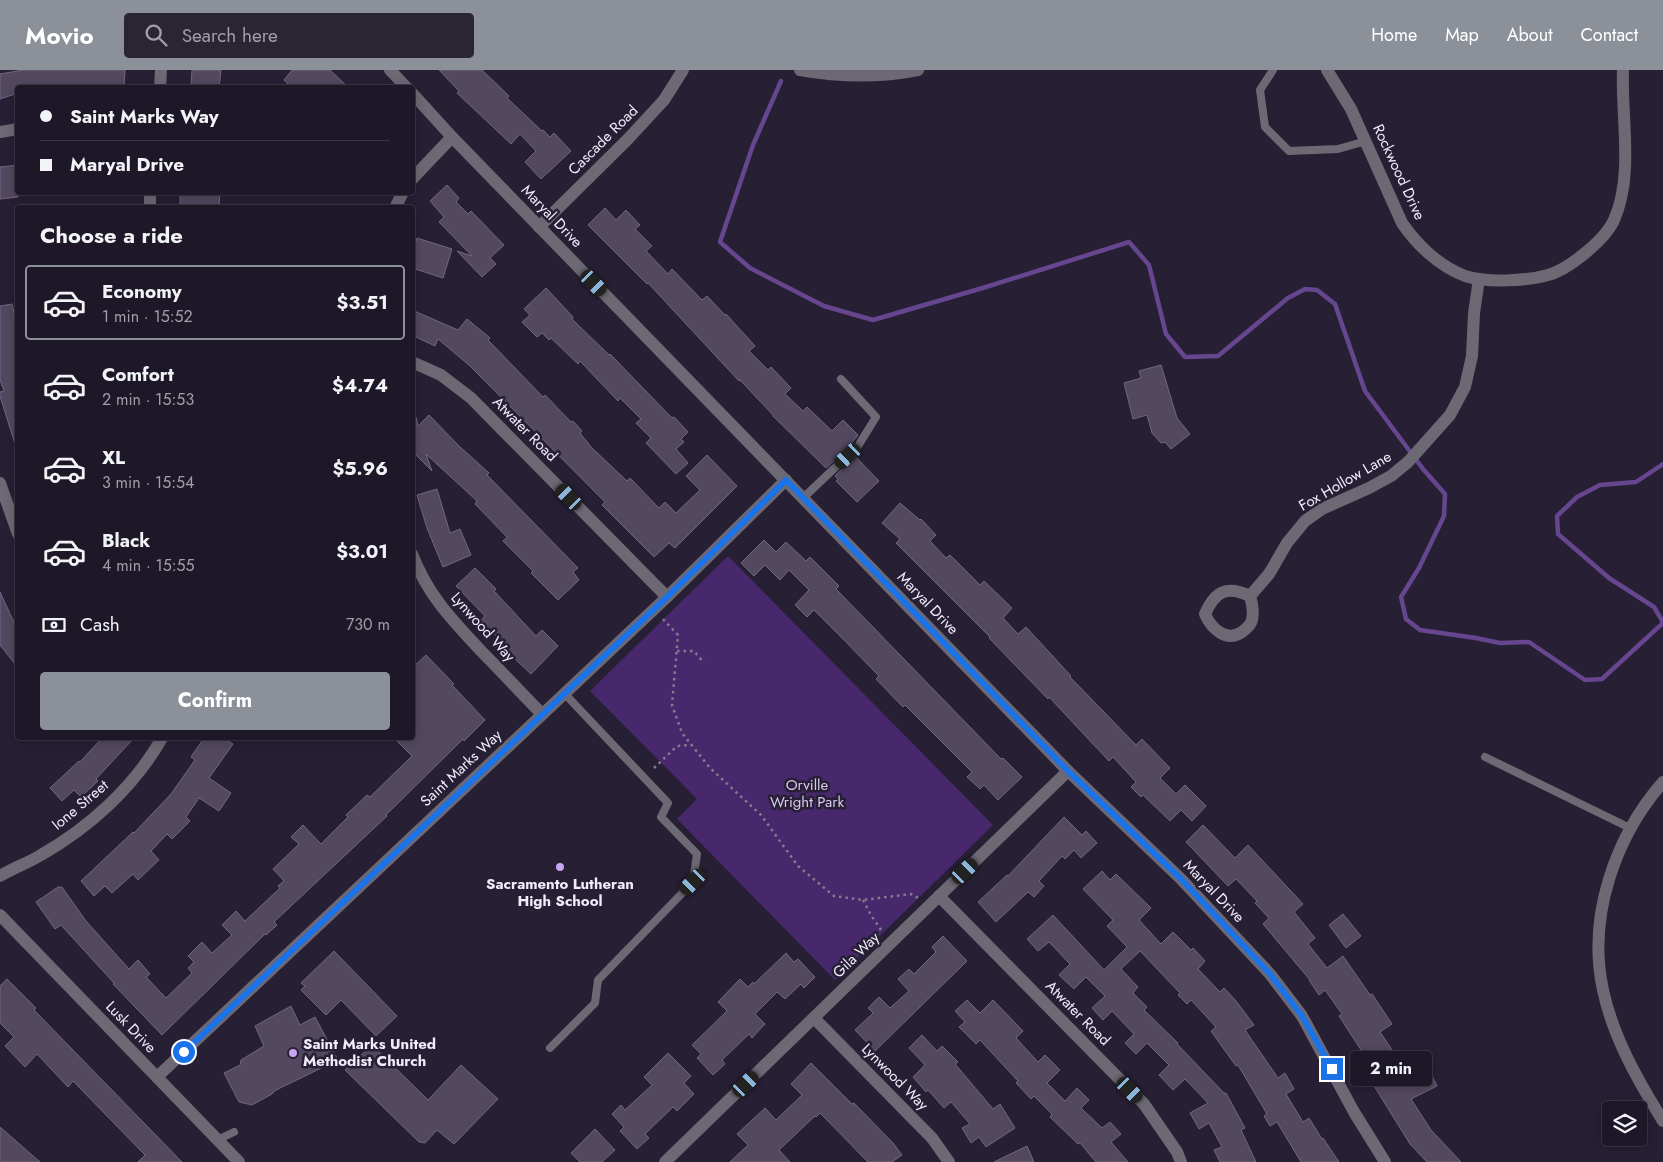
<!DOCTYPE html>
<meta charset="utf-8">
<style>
body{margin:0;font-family:Jost,sans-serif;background:#2a2433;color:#f1f3f6;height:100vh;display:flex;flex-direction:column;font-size:19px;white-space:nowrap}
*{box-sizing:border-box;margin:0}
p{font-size:16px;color:#a09fa7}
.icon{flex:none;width:28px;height:28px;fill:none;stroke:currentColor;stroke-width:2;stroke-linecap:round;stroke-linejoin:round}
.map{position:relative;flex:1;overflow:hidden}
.sheet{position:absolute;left:15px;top:135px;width:400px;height:535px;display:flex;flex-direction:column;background:#1d1727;border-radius:5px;box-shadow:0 2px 12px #0003,0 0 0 1px #3b3644}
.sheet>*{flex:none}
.top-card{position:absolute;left:15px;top:15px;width:400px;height:110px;border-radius:5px;box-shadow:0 2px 12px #0003,0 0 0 1px #3b3644;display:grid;align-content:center;height:110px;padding:0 25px;background:#1d1727}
.buttons{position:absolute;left:1602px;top:1031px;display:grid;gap:10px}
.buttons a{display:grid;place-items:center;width:45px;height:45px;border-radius:5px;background:#1d1727;box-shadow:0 2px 12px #0003,0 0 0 1px #3b3644;font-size:25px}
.end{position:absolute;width:22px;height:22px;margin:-11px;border:6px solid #1a73e8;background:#fff;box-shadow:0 0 0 2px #fff}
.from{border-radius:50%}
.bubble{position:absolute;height:35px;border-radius:5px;background:#1d1727;box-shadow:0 2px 12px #0003,0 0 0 1px #3b3644;font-size:16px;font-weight:700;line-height:35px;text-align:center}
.car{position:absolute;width:15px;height:30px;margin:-15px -8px;border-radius:6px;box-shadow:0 0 4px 1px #0007;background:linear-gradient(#222 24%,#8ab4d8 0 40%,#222 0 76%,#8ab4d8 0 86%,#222 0)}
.top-card b{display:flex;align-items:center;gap:18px;height:48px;font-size:19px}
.top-card b+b{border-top:1px solid #3b3644}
.top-card i{width:12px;height:12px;background:#f1f3f6}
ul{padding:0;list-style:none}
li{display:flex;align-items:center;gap:15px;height:75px;margin:0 10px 8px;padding:0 15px;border:2px solid transparent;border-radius:5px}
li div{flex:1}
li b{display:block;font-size:19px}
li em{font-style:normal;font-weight:700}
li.current{border-color:#8c9099}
li>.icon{width:45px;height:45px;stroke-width:1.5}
h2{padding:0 25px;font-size:22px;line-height:60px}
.pay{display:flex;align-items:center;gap:12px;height:55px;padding:0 25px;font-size:19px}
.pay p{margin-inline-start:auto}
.action{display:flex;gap:10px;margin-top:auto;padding:10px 25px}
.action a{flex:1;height:58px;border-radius:5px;background:#8c9099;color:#fff;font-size:20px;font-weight:700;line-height:58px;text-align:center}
header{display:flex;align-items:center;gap:30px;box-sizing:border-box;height:70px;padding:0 25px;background:#8c9099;color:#fff}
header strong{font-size:24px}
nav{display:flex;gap:28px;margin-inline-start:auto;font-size:18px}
.search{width:350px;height:45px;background:#2a2433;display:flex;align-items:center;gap:12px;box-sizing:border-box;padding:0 18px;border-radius:5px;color:#a09fa7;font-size:19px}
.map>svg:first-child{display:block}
.green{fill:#48286c}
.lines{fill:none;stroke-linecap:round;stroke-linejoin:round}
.stream{stroke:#66468e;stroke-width:4.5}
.building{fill:#524860;stroke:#716780}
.path{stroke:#827c8e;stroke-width:2.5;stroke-dasharray:2.5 4;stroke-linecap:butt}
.service{stroke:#6d6974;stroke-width:8}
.minor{stroke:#6d6974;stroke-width:12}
.route{stroke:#1a73e8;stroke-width:6}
.poi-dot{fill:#c5a7f1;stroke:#271f34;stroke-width:2}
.labels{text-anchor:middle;stroke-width:5;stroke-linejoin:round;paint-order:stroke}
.street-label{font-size:15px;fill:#f1ecfb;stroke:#271f34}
.park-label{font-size:15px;fill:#d8c8f1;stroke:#271f34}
.poi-label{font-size:15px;font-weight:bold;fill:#f1ecfb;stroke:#271f34}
</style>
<header>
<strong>Movio</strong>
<div class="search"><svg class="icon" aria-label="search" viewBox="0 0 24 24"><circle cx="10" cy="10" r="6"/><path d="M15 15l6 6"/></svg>Search here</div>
<nav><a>Home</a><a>Map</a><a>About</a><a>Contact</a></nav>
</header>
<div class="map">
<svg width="1663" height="1092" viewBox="0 0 1663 1092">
<rect width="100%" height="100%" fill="#271f34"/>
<path class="green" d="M728,486L993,755L835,910L677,749L697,729L590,621Z"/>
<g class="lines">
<g class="stream">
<path d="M781,11L753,75L720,172L750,198L824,236L873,250L986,217L1129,172L1149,195L1166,264L1185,287L1218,286L1288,228L1305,219L1317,220L1335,234L1365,321L1423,399L1445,424L1444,446L1419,498L1401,527L1406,549L1420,560L1476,568L1500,573L1529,572L1585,610L1602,609L1663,553"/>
<path d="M1663,394L1636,412L1600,415L1577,427L1557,446L1558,464L1609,508L1654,537L1663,552"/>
</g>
</g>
<g class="building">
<path d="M23,0H125L124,18H18V23L0,29V4Z"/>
<path d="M192,0H221L219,18L191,16Z"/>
<path d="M292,0H330L349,18H292L284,10Z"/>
<path d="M439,0H482L509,26L507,28L542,61L543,60L550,67L554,63L571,81L541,109L525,92L536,81L520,64L511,74L457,23L459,21Z"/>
<path d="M18,95V127L0,129V97Z"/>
<path d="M447,115L459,128L456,132L468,144L471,141L504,175L490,188L496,194L482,207L457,181L472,186L439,152L444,147L430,131Z"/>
<path d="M180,122H220L219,137L180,136Z"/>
<path d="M605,138L616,150L626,140L640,155L635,159L652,176L646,181L668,204L672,199L702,230L707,226L725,245L726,244L755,276L749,281L768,300L771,297L791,318L785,324L803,341L807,337L832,361L843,350L858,365L848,378L826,398L773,346V345L740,310L739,311L648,213L647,214L588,155Z"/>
<path d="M417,168L452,179L443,208L412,198V182Z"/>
<path d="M546,218L573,247L572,249L609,285L610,284L672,348L674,347L688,362L681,369L684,372L676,379L688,393L676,404L646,373L651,368L636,353L641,349L620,328L618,331L580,291L578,294L551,268L549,270L542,263L537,267L522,252L530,245L524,239Z"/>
<path d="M12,234L18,261V373L15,374L0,326V322L4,321L0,310V236Z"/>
<path d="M412,240L458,260L467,249L490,268L488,270L543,327L545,325L571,352L573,351L582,361L580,363L591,377L627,411L630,408L659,438L665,432L676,443L700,420L686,406L707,385L737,416L675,478L669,473L654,487L602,435L605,432L470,296L438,269L435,276L412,265Z"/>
<path d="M1161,295L1177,348L1190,364L1171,379L1165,372L1161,373L1152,363L1147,345L1133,349L1124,313L1141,308L1139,301Z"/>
<path d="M429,345L459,376L489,403L487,405L578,498L573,502L579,510L558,530L531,503L533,501L503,471L507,467L475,434L477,431L426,384L432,401L412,381V348L416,347L418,356Z"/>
<path d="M855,386L879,411L857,432L836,411L838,409L835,406Z"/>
<path d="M437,419L450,463L460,459L471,485L443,497L427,458L417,425Z"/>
<path d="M900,433L920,450L921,449L936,465L930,471L946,488L950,485L980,515L984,511L1012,538L1003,548L1018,564L1026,557L1071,606L1070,607L1136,675L1142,669L1170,698L1160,708L1176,724L1185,715L1206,736L1192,751L1181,740L1170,751L1143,725L1141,727L1131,717L1136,712L1113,687L1109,691L1049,627L1048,629L989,568L990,567L896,473L900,469L882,453Z"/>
<path d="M764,470L776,482L786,472L806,491L810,487L839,516L836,519L1001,689L1003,688L1022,707L998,730L984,715L980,719L967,707L972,702L905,635L903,637L876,609L879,606L840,566L814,540L807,547L795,535L809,520L789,500L780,510L765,495L754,506L741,493Z"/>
<path d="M475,498L496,519L494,521L536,566L542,560L558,576L531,604L515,589L516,587L481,550L485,546L456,516Z"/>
<path d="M0,522L18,561V598L0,575Z"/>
<path d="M426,585L454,614L452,615L485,650L464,671L463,669L386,745L387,746L274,852L277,855L266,865L265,864L162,965L113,914L114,913L61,855L55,859L36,832L58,817H62L86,851L129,899L138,890L150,904L146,907L166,928L192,903L188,898L194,892L188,886L202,872L212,883L232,865L222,855L236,841L245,851L280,818L278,816L284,811L273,799L299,774L291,767L303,755L321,774L348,747L346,745L367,725L370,727L412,686L394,668H412V598Z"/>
<path d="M102,668H134L96,709L98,711L81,727L74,720L62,731L50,718L79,691L80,692Z"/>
<path d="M204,668H223L233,674L209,708L231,723L219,741L199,728L186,747L190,751L172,769L167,764L151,781L159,790L138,810L133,804L112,823L105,816L94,826L81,811L133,762L134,763L171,724L195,690L191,687Z"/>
<path d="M1064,747L1082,765L1086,761L1097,773L1081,788L1074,780L1065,789L1062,786L1039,811L1044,816L1034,827L1028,822L996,852L978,832L1007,805L1008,806Z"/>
<path d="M1203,755L1235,788L1248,775L1303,834L1294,842L1315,868L1308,874L1327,898L1343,886L1370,925L1372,924L1392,954L1380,962L1411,1008L1429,1000L1437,1016L1411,1029L1431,1060L1461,1092H1427L1410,1074L1371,1011L1378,1006L1339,946L1342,944L1325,920L1319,925L1309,910H1310L1263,854L1269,848L1255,833L1257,831L1236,809L1228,816L1186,772Z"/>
<path d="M1102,801L1110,810L1116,804L1151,838L1139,850L1161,874L1173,862L1191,880L1193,878L1205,891L1198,899L1220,922L1224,918L1236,931L1254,955L1245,960L1278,1008L1285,1003L1294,1019L1286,1024L1303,1052L1309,1048L1322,1069L1323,1068L1339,1092H1301L1277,1052L1270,1056L1264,1046L1267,1044L1238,995L1236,996L1211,961L1216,957L1191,930L1187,934L1178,925L1180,923L1140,881L1121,899L1138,917L1133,923L1147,937L1144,940L1178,973L1177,974L1224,1023H1226L1245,1058L1241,1060L1256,1092H1220L1214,1080L1222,1077L1209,1053L1199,1059L1190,1043L1208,1033L1185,1009L1173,1020L1159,1005L1169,995L1147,973L1136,984L1125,973L1134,964L1112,941L1103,950L1092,938L1105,926L1086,907L1074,919L1059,905L1070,894L1049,872L1038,881L1027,869L1053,845L1104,900L1127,877L1107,856L1113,850L1083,819Z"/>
<path d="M1343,844L1361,866L1346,878L1329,855Z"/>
<path d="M943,866L967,891L875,981L855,960L873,943L868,938L879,927L890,938L909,921L898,909L909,899L914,904L936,882L932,877Z"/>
<path d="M334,881L397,946L376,966L341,930L326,945L301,920L305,916L301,913Z"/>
<path d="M786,883L794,892L798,889L815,907L804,918L801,914L785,929L777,922L755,944L765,954L752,968L749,964L722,990L725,994L713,1005L697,988L701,984L692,975L727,941L718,932L740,909L748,917L753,912L754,914Z"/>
<path d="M7,909L36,938L34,940L182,1092H138L145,1085L73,1011L68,1017L37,984L25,997L5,976L14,967L0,953V916Z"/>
<path d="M967,930L980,943L993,930L1023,961L1016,968L1038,992L1045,985L1060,1000L1047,1013L1065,1031L1077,1018L1089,1030L1081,1038L1102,1058L1110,1052L1121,1064L1111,1072L1128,1092H1096L1080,1073L1078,1074L1050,1047L1052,1044L1034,1026L1031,1029L1016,1013L1018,1011L980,970L976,974L959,957L965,952L955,941Z"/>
<path d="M291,936L300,955L315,947L338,990L276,1020L272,1024L252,1035L239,1032L224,1003L240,995L241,990L264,976L255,956Z"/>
<path d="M922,965L937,981L942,976L958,992L955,994L993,1039L1000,1034L1015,1058L986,1077L979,1067L971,1073L962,1058L970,1054L951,1032L944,1038L928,1020L926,1022L913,1007L925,995L909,978Z"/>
<path d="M372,975L428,1030L461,995L498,1029L454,1074L437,1060L425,1073L419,1072L345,1000Z"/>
<path d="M668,983L691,1006L684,1013L694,1024L677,1041L673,1037L645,1064L649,1068L637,1079L620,1061L624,1057L612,1044L621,1035L625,1040L652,1015L644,1007Z"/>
<path d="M811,993L852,1034L854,1033L893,1073L902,1085L892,1092H868L820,1043L816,1047L815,1046L779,1080L790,1092H730L748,1075L737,1064L765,1038L776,1050L802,1025L791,1014Z"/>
<path d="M0,1057L40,1092H0Z"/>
<path d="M595,1059L615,1080L602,1092H580L571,1083Z"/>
<path d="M1027,1076L1034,1092H994Z"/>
</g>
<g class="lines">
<g class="path">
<path d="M663,549L678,565L672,635L682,663L710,698L761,745L798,796L834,826L863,830L911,824L918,828"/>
<path d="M677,581H694L704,593"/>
<path d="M654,698L677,676L691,675"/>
<path d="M863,830L871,845L883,863"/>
</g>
<g class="service">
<path d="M1273,0L1260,20L1265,57L1289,81L1338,79L1366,71"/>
<path d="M803,428L858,376L876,347L841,309"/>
<path d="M1485,687L1630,758"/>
<path d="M550,978L595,933L598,910L693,812L697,784L661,747L668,733L564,623"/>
<path d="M217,1070L234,1062"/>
</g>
<g class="minor">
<path d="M390,0L407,18"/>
<path d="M800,0C840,7 879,8 918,0"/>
<path d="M1327,0L1351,39L1402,153C1417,175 1439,196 1465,206C1486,213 1527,211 1548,205C1569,199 1605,170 1614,150C1634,105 1621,48 1623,0"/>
<path d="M160,18L161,0"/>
<path d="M412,23L452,67L1068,701L1181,809L1270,904L1302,946L1354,1042L1385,1092"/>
<path d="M0,62L18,59"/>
<path d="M412,109L452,67"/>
<path d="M150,138V122"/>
<path d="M395,138L403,122"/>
<path d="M539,157L628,69L664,30L683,0"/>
<path d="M412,292L441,305L471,328L667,527"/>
<path d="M0,413L18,464"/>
<path d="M412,484C428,526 453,551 483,583C503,603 522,624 542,644"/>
<path d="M1250,526C1227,515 1215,521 1205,544C1211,558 1226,573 1242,562C1246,559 1251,555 1252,550C1254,542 1252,533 1250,526L1269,504L1287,473L1305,451L1322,439L1369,418L1391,406L1408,392L1450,345L1465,317L1472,286L1474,243L1479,209"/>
<path d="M1663,712C1615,767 1587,847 1603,920C1613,967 1638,1011 1663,1051"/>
<path d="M0,806C13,798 28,793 41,785C90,757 134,717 162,668"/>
<path d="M939,826L1144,1034L1177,1082L1181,1092"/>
<path d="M0,845L239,1092"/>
<path d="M814,948L932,1068L949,1092"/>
<path d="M157,1007L667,527L786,410"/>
<path d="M665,1092L1068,701"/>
</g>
</g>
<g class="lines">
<path class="route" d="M184,982L667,527L786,410L1068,701L1181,809L1270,904L1302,946L1332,999"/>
</g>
<g class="poi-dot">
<circle cx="560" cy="797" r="5"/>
<circle cx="293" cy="983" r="5"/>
</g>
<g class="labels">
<g class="street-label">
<text transform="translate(603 70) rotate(-45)" y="5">Cascade Road</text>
<text transform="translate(1399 102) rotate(65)" y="5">Rockwood Drive</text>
<text transform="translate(552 146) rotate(46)" y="5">Maryal Drive</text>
<text transform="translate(525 359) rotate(45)" y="5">Atwater Road</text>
<text transform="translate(1345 411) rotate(-30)" y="5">Fox Hollow Lane</text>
<text transform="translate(928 533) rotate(46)" y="5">Maryal Drive</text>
<text transform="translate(483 557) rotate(48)" y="5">Lynwood Way</text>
<text transform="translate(461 698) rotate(-43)" y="5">Saint Marks Way</text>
<text transform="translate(80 735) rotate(-40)" y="5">Ione Street</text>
<text transform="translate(1214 821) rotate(46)" y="5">Maryal Drive</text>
<text transform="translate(856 885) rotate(-44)" y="5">Gila Way</text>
<text transform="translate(1078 943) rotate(45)" y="5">Atwater Road</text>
<text transform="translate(131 957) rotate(46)" y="5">Lusk Drive</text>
<text transform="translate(895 1007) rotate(45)" y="5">Lynwood Way</text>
</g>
<g class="park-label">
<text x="807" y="720">Orville<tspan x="807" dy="17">Wright Park</tspan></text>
</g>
<g class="poi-label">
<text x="560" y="819">Sacramento Lutheran<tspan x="560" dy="17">High School</tspan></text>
<text x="303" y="979" text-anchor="start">Saint Marks United<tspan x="303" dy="17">Methodist Church</tspan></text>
</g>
</g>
</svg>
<div class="buttons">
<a><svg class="icon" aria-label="layers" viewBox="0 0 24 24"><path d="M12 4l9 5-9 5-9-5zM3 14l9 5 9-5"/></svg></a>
</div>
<i class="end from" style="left:184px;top:982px"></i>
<i class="end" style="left:1332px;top:999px"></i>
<div class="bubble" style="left:1350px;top:981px;width:82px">2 min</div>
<i class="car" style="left:594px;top:213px;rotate:136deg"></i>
<i class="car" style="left:848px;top:386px;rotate:227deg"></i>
<i class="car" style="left:569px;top:427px;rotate:316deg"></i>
<i class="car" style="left:965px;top:801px;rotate:46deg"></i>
<i class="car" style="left:693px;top:812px;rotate:224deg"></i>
<i class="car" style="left:746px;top:1014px;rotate:46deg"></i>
<i class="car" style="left:1130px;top:1020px;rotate:136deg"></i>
<div class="top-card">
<b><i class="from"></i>Saint Marks Way</b>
<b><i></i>Maryal Drive</b>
</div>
<section class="sheet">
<h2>Choose a ride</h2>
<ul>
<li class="current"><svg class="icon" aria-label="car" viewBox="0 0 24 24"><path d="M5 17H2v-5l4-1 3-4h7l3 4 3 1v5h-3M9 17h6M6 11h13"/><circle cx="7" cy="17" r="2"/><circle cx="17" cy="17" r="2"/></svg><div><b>Economy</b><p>1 min · 15:52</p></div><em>$3.51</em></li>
<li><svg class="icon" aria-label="car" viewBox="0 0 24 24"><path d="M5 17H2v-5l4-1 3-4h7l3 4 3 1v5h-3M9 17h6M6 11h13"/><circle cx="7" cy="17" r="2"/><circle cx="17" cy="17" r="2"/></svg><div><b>Comfort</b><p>2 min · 15:53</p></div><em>$4.74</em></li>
<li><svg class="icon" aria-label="car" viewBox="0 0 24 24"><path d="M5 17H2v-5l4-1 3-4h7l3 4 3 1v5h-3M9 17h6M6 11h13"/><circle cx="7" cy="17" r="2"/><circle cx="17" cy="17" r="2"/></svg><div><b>XL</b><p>3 min · 15:54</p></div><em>$5.96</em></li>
<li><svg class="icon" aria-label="car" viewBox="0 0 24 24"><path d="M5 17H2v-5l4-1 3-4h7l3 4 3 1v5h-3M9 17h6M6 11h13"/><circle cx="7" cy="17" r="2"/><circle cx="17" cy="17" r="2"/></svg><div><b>Black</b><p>4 min · 15:55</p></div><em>$3.01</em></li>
</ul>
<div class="pay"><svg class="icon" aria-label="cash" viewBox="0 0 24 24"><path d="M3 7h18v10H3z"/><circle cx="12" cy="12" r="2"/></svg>Cash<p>730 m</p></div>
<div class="action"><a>Confirm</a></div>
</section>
</div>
